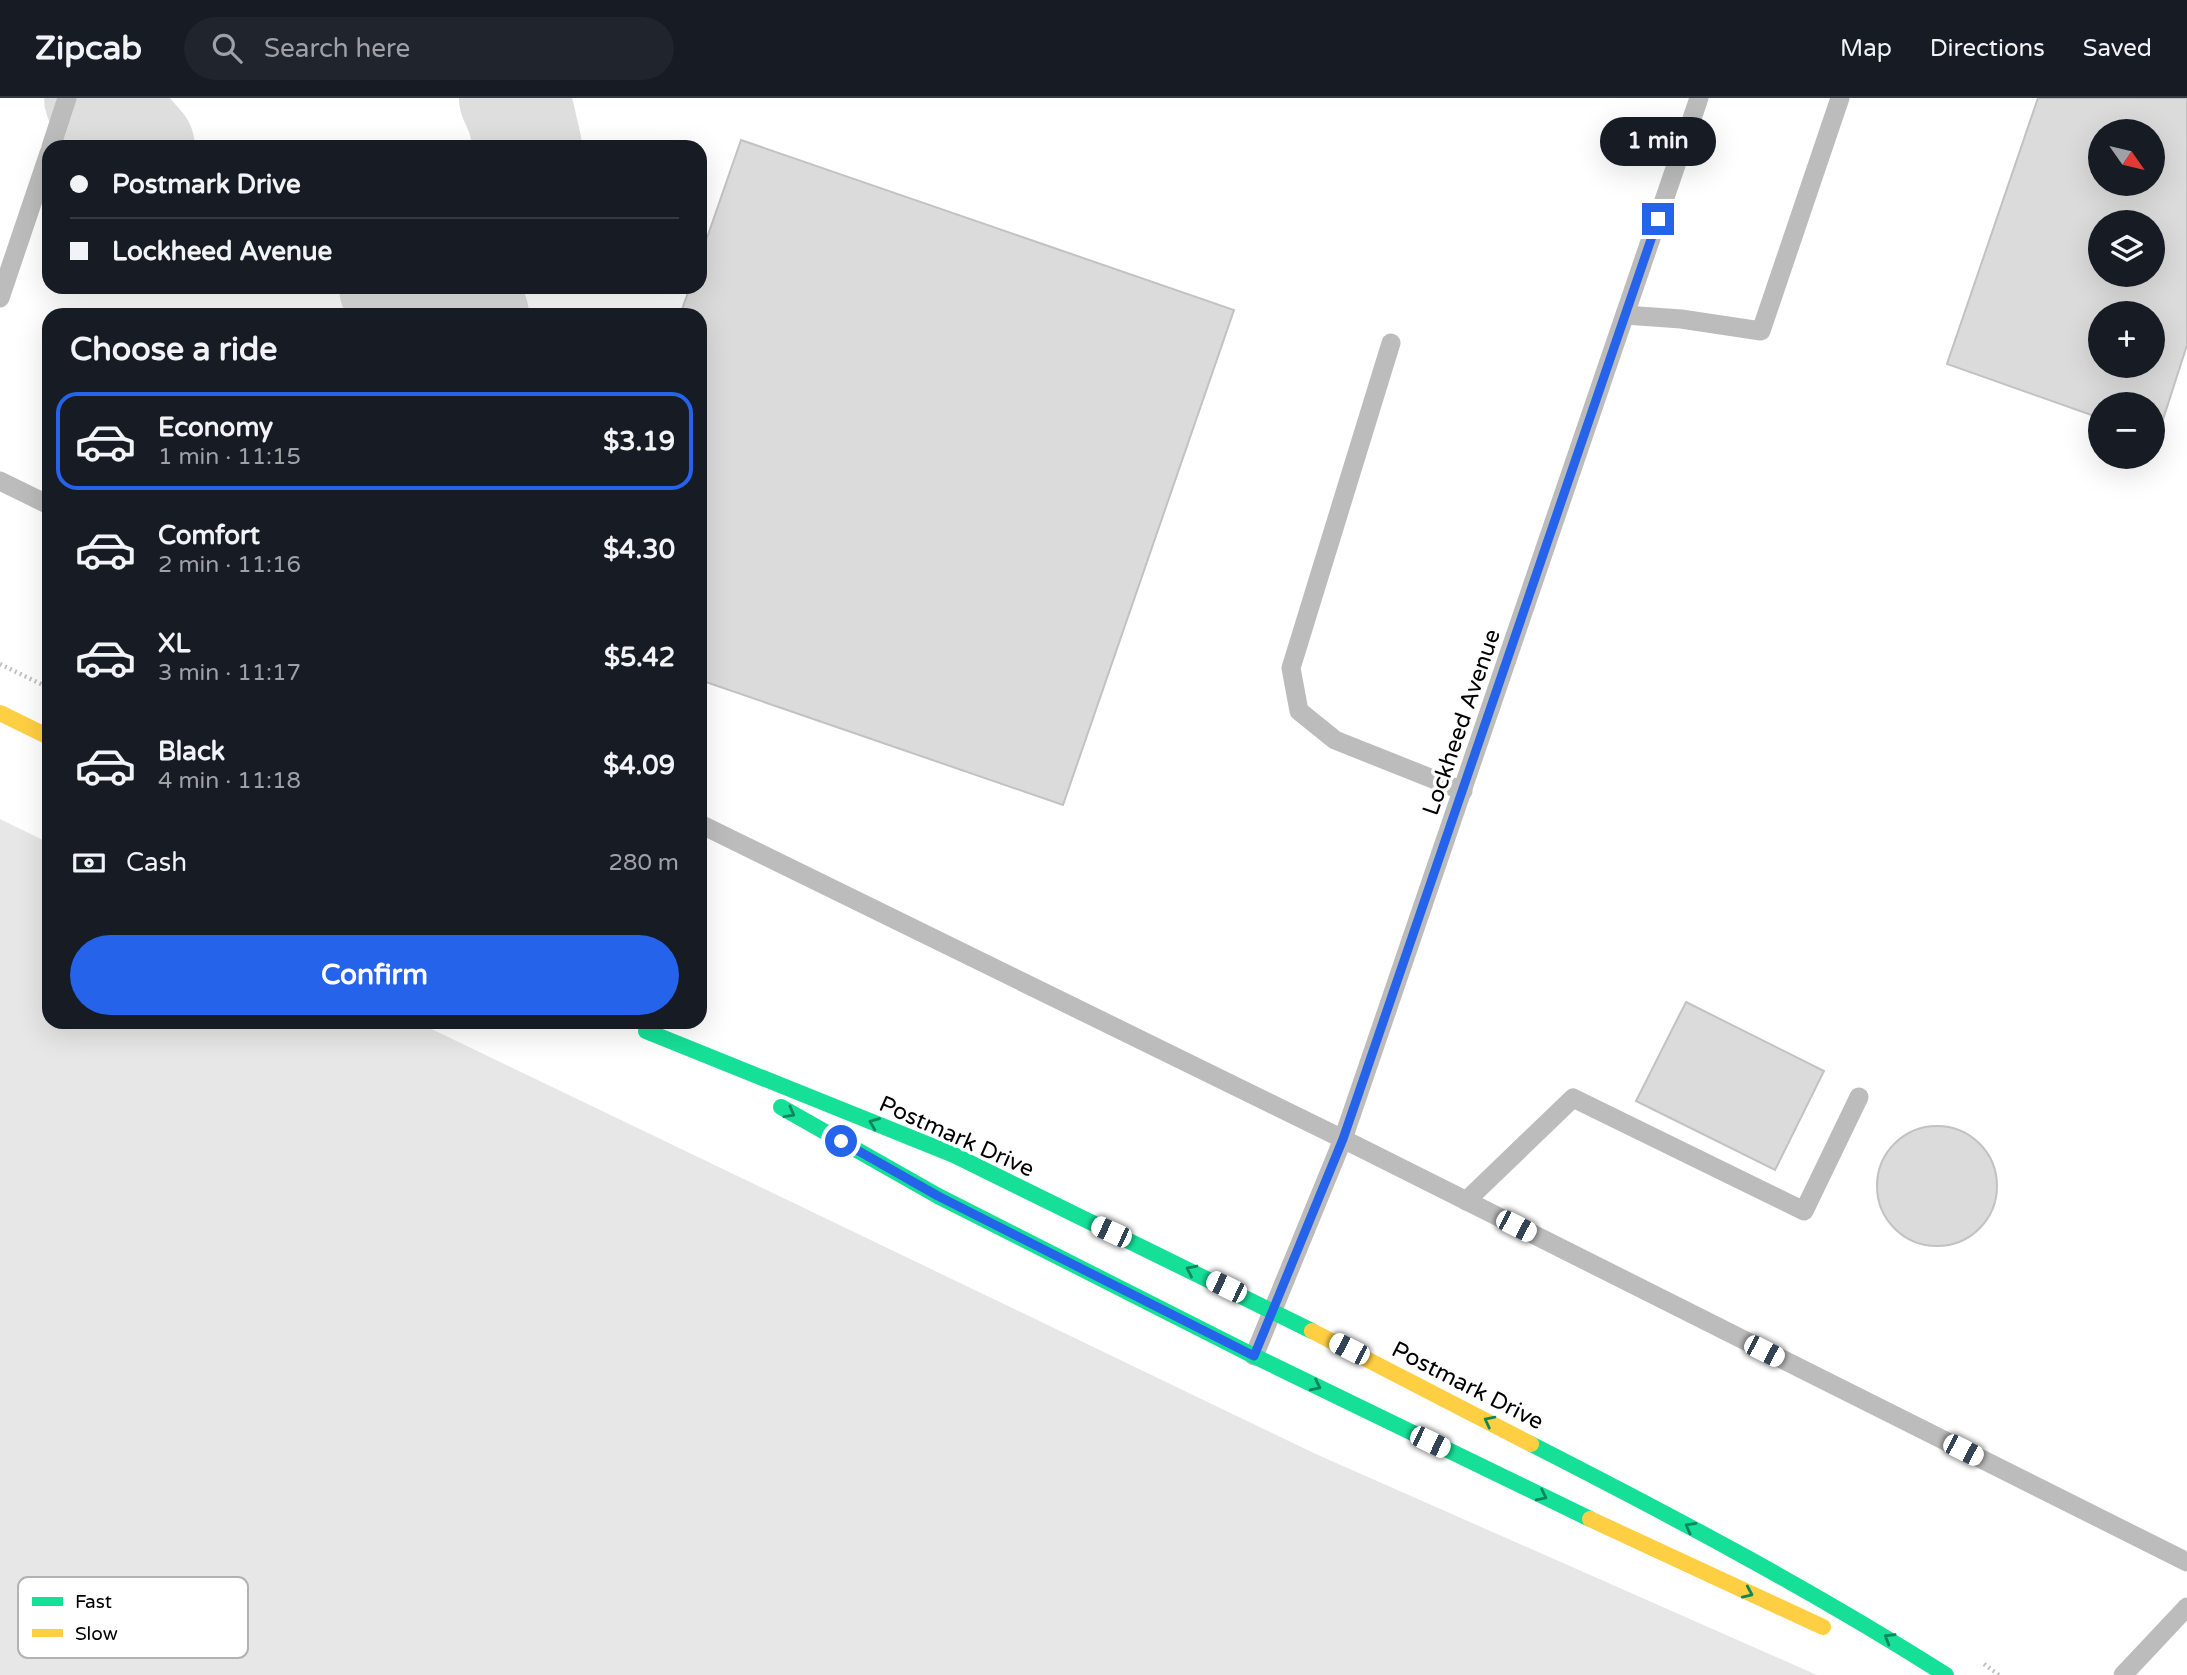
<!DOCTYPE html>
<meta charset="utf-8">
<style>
body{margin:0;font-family:"Varela Round",sans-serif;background:#20242c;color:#f1f3f6;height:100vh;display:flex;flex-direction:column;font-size:26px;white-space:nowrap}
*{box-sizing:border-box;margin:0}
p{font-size:23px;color:#9ea1a6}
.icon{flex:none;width:38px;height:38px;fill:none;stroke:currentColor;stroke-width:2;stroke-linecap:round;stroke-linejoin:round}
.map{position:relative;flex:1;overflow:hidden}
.panel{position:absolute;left:42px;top:210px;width:665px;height:721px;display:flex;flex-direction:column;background:#171b24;border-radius:21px;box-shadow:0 7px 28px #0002}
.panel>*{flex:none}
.banner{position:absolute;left:42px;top:42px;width:665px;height:154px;border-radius:21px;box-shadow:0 7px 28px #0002;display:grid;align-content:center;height:154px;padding:0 28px;background:#171b24}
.needle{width:46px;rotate:124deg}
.tools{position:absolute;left:2088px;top:21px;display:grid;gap:14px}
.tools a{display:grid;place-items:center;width:77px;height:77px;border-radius:50%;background:#171b24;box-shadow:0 7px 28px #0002;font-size:35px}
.end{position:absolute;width:32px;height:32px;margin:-16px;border:9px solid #2563eb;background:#fff;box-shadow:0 0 0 4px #fff}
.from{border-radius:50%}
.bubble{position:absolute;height:49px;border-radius:24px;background:#171b24;box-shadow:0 7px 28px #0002;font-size:23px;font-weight:800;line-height:49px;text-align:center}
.car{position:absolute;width:21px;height:42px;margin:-21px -10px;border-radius:9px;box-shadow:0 0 5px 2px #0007;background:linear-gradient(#fff 24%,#345 0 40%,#fff 0 76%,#345 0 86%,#fff 0)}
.banner b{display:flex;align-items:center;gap:24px;height:66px;font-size:26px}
.banner b+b{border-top:2px solid #363941}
.banner i{width:18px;height:18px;background:#f1f3f6}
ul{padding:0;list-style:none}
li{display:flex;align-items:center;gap:21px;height:98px;margin:0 14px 10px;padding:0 14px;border:4px solid transparent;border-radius:21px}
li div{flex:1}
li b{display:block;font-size:26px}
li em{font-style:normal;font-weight:800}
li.current{border-color:#2563eb}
li>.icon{width:63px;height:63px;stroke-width:1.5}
h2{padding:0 28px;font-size:32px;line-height:84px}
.pay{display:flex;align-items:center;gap:18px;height:77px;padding:0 28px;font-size:26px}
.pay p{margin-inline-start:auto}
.primary-button{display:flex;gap:14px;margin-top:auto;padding:14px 28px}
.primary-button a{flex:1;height:80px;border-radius:42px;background:#2563eb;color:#fff;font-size:28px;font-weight:800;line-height:80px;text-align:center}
header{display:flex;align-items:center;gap:42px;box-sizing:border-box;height:98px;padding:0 35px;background:#171b24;border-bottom:2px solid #363941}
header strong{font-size:33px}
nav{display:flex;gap:38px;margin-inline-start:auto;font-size:24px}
.search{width:490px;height:63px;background:#20242c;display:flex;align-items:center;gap:18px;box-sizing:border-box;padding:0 24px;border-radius:38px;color:#9ea1a6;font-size:26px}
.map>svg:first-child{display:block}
.green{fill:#e7e7e7}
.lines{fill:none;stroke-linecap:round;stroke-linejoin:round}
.taxiway{stroke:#dedede;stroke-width:108}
.building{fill:#dbdbdb;stroke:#c2c2c2;stroke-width:2;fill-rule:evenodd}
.path{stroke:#c2c2c2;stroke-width:4.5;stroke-dasharray:2 3.5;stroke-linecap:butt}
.lane{stroke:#bcbcbc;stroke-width:19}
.fast{stroke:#16e098;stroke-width:16}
.slow{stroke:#ffcf43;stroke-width:16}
.oneway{stroke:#0d865b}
.route{stroke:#2563eb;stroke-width:9}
.labels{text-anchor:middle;stroke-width:7;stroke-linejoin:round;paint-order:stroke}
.street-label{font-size:23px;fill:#000;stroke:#fff}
.key{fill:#fff;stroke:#b2b2b2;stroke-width:2}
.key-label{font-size:19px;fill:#000}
</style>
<header>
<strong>Zipcab</strong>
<div class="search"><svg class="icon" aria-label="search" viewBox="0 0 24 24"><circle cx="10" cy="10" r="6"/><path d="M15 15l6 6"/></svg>Search here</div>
<nav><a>Map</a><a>Directions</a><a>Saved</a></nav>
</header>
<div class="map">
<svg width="2187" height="1577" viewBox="0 0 2187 1577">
<rect width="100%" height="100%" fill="#fff"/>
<path class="green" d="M0,721L49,745V924H417L1318,1357L1817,1577H0Z"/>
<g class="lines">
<g class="taxiway">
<path d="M98,0L141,49"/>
<path d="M513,0L521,18L528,49"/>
<path d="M393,189L475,217"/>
</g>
</g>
<g class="building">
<path d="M2038,0H2187V247L2157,340L2152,339V306H2100V320L1947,266ZM2100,33H2152V86H2100ZM2100,124H2152V177H2100ZM2100,215H2152V268H2100Z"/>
<path d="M741,42L1234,212L1063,707L700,582V217H680L690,189H700V160Z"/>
<path d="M1686,904L1824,973L1775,1072L1636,1003Z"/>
<circle cx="1937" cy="1088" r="60"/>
</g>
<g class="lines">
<g class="path">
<path d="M0,566L49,590"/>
<path d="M1984,1566L1999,1577"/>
</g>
<g class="lane">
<path d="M51,49L67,0"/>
<path d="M0,200L49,55"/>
<path d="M1625,217L1681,221L1761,233L1840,0"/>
<path d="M1391,245L1291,570L1299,613L1335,642L1463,693"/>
<path d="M0,383L49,407"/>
<path d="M700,726L1343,1041L2187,1464"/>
<path d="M1466,1103L1573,1000L1804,1113L1859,999"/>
<path d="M1254,1258L1343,1041L1699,0"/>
<path d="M2123,1577L2187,1509"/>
</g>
<g class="fast">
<path d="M646,933L954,1057L1312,1233"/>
<path d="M781,1009L938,1098L1254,1258L1590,1421"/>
<path d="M1531,1346C1672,1418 1812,1492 1946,1577"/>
</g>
<g class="slow">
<path d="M0,615L49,639"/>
<path d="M1312,1233L1531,1346"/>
<path d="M1590,1421L1823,1529"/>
</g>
</g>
<defs><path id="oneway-chevron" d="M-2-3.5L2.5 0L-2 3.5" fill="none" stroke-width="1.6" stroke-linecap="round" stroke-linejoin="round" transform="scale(1.75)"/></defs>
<g class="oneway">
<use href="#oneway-chevron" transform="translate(790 1015) rotate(29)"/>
<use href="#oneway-chevron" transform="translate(874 1025) rotate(-158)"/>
<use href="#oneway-chevron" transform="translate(1191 1172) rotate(-154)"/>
<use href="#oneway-chevron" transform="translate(1316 1288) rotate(26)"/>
<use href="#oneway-chevron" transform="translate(1489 1323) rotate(-153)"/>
<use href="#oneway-chevron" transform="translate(1542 1398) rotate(26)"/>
<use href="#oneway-chevron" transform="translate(1690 1429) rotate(-151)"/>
<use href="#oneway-chevron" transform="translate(1748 1495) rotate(24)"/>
<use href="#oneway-chevron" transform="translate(1889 1540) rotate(-149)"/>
</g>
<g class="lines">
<path class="route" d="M841,1043L938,1098L1254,1258L1343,1041L1658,121"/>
</g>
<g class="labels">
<g class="street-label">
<text transform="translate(1461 624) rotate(-71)" y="8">Lockheed Avenue</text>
<text transform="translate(957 1038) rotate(24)" y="8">Postmark Drive</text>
<text transform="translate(1468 1287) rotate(27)" y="8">Postmark Drive</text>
</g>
</g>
<rect x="18" y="1479" width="230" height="81" rx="10" class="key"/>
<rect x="32" y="1499" width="31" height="9" fill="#16e098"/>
<rect x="32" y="1531" width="31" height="8" fill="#ffcf43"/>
<g class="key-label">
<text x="75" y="1510">Fast</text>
<text x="75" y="1542">Slow</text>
</g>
</svg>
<div class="tools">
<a><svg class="needle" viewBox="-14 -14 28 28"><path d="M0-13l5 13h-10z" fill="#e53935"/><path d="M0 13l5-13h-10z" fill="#9ea1a6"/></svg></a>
<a><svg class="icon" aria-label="layers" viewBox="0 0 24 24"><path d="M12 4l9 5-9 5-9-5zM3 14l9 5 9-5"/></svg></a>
<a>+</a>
<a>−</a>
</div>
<i class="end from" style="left:841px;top:1043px"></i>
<i class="end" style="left:1658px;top:121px"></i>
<div class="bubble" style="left:1600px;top:19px;width:116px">1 min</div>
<i class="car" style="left:1516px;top:1128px;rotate:117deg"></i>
<i class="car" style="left:1111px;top:1134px;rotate:295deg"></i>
<i class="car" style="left:1226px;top:1189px;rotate:296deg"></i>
<i class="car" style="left:1349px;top:1251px;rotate:297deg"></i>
<i class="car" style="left:1764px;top:1253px;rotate:117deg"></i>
<i class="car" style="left:1430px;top:1344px;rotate:116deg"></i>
<i class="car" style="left:1963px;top:1352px;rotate:117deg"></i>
<div class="banner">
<b><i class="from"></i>Postmark Drive</b>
<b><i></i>Lockheed Avenue</b>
</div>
<section class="panel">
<h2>Choose a ride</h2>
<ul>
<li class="current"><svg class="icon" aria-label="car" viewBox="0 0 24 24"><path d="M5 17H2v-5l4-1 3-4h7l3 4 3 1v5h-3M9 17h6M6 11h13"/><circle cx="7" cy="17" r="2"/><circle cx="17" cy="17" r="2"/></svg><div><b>Economy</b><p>1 min · 11:15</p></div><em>$3.19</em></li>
<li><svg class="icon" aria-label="car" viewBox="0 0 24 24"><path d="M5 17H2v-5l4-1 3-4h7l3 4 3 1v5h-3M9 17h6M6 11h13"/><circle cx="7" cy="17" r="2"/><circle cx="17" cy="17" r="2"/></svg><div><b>Comfort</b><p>2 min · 11:16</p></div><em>$4.30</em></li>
<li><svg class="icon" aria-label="car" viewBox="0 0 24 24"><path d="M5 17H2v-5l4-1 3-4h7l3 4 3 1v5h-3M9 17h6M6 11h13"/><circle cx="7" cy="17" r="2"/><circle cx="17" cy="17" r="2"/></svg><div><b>XL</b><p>3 min · 11:17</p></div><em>$5.42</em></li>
<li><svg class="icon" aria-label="car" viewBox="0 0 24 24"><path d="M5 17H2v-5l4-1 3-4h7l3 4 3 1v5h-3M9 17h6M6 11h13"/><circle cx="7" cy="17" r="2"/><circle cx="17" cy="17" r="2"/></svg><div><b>Black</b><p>4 min · 11:18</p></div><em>$4.09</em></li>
</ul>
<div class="pay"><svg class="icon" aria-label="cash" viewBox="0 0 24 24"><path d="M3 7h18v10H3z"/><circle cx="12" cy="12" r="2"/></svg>Cash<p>280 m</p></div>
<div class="primary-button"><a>Confirm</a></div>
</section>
</div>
